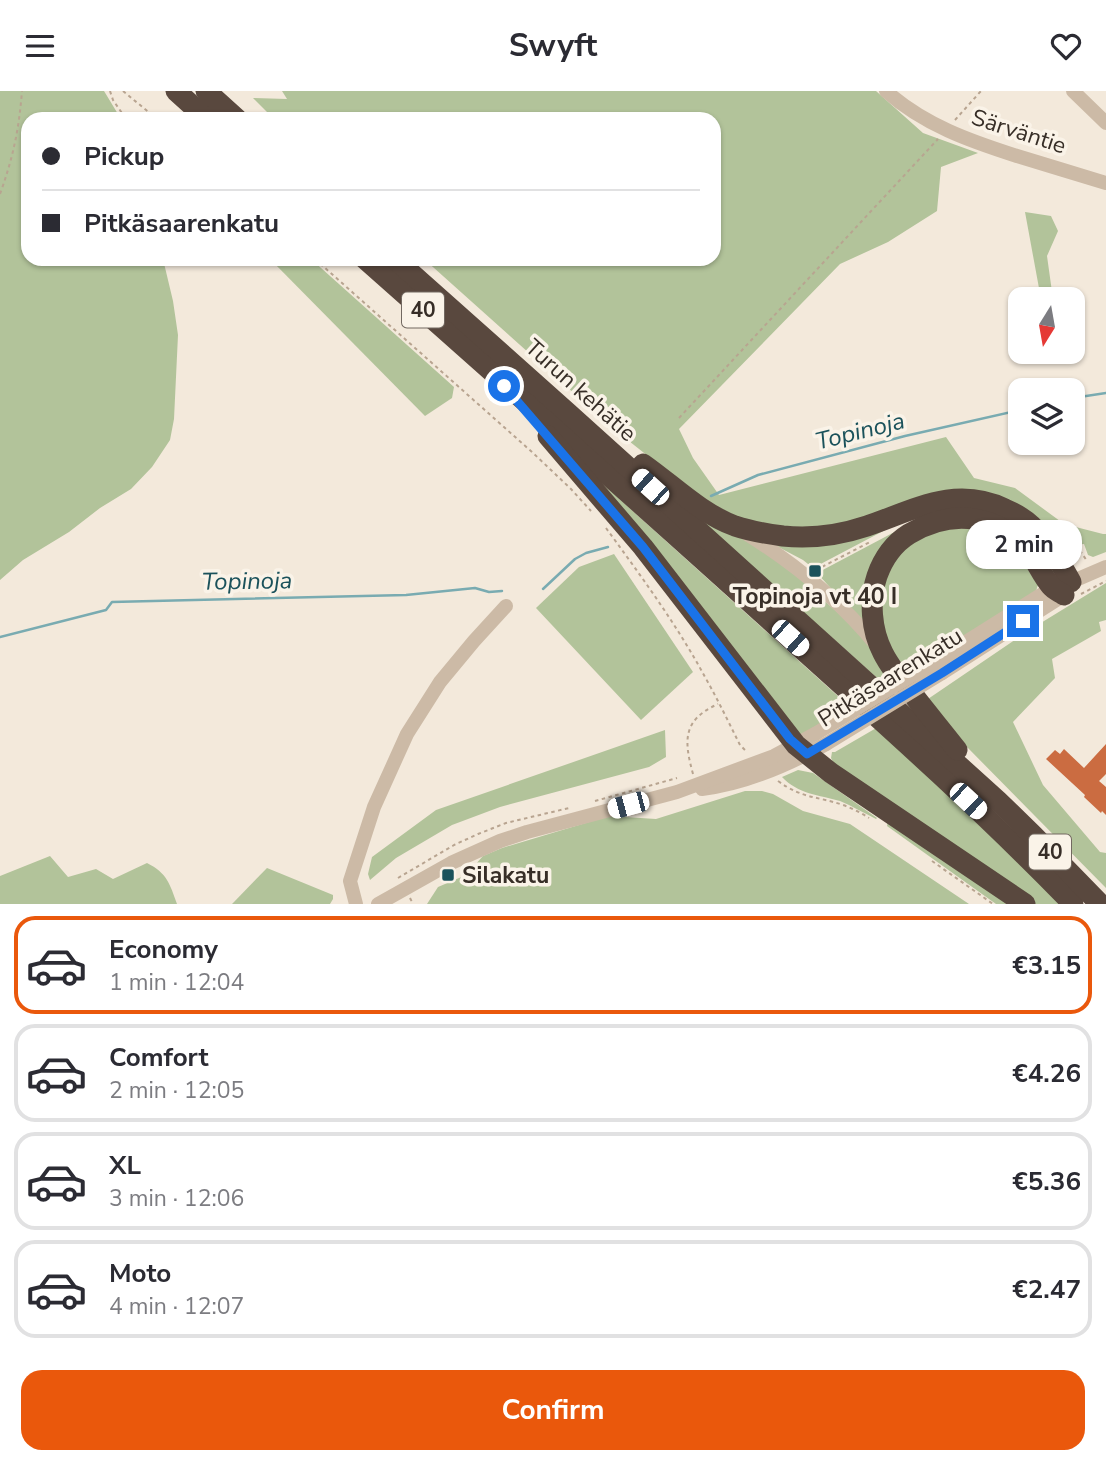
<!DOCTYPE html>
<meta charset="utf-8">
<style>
body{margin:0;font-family:"Nunito Sans",sans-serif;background:#f2f2f3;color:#2b2b33;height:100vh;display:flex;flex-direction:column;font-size:26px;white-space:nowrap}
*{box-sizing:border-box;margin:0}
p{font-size:23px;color:#7c7c81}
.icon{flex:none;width:38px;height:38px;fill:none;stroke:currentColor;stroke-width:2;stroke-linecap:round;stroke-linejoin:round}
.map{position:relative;height:813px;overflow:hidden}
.sheet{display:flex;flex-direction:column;background:#fff;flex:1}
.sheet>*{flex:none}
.guide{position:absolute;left:21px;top:21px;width:700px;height:154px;border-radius:21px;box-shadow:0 2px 5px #0004;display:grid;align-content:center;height:154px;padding:0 21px;background:#fff}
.needle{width:46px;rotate:191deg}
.controls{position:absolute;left:1008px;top:196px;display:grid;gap:14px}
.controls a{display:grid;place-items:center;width:77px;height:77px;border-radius:14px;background:#fff;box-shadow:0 2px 5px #0004;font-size:35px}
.end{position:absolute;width:32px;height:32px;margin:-16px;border:9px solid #1a73e8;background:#fff;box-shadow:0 0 0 4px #fff}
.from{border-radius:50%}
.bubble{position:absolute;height:49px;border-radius:21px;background:#fff;box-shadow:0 2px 5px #0004;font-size:23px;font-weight:700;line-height:49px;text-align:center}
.car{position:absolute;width:21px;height:42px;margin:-21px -10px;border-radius:9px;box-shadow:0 0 5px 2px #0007;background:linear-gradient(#fff 24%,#345 0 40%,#fff 0 76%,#345 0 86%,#fff 0)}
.guide b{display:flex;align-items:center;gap:24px;height:66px;font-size:26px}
.guide b+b{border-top:2px solid #e1e1e2}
.guide i{width:18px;height:18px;background:#2b2b33}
ul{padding:12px 0 0;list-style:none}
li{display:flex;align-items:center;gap:21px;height:98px;margin:0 14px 10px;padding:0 7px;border:4px solid #e1e1e2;border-radius:21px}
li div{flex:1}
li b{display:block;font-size:26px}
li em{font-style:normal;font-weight:700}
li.selected{border-color:#ea580c}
li>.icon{width:63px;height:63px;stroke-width:1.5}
.action{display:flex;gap:14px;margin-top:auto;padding:14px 21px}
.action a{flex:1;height:80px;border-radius:21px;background:#ea580c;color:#fff;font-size:28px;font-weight:700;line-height:80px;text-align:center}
header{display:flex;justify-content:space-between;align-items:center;height:91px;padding:0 21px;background:#fff;font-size:32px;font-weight:700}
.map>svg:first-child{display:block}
.green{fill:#b2c39a}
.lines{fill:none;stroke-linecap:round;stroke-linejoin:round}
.stream{stroke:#79abb1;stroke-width:2.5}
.building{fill:#cb6c41}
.path{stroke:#b8a490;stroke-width:2;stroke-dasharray:3.5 3.5;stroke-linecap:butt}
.minor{stroke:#ccbaa6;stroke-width:14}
.highway{stroke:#59483e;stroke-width:21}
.minor-bridge{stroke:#ccbaa6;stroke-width:14}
.route{stroke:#1a73e8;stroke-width:9}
.poi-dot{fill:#1b525b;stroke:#faf3e8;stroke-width:2.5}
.labels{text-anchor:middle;stroke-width:7;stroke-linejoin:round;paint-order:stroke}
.shield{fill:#faf3e8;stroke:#726961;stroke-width:2}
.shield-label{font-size:21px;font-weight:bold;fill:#372e27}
.street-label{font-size:23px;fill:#372e27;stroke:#faf3e8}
.poi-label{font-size:23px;font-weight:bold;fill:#372e27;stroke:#faf3e8}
.water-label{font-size:24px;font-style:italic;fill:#1b525b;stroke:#faf3e8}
</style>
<header><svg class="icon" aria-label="menu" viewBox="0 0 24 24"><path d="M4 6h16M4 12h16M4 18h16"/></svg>Swyft<svg class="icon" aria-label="heart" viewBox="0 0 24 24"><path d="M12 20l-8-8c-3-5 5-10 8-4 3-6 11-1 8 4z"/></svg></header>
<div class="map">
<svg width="1106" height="813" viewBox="0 0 1106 813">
<rect width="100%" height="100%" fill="#f3e9db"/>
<g class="green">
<path d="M0,0H104L121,28H28V168H163L173,210L178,244L174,328L170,349L152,376L131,398L100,417L69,441L23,469L0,489Z"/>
<path d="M282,0H876L923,42L978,62L941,76L937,120L888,151L840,173L679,338L693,367L719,404L946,346L974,387L1015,397L1064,433L1103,443H1106V461L1093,466L1088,464L1084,453L1074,454L1061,462L1010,412L805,439L747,431L701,407L615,339L424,168H714V28H274L253,7L287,8Z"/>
<path d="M1025,121L1051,125L1058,140L1047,165L1053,208H1041Z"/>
<path d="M270,168H311L454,296L452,307L425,325Z"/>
<path d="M575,368L850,616L797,648Z"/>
<path d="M669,401L782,472L864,545L896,588L886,595Z"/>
<path d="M975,436L1009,450L1038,494L1036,500L903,584L880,533V496L901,458L937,438Z"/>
<path d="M889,437L813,477L803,469L765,449Z"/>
<path d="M902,437L885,458L871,542L817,482Z"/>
<path d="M614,463L693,581L641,629L536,517L579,476Z"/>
<path d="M1106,492V529L1099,531L1101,540L1052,568L1055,587L1013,631L1043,694L1100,761L1106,762V797L967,656L925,610L1031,538Z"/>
<path d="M878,636L1061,813H1034L834,673L831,667L832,661H835Z"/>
<path d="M665,639L666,666L649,676L500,716L452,734L396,767L370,789L368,783L372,766L436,719Z"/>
<path d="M798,679L813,682L877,727L876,728C864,722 852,715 840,710C819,704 798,703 782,686Z"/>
<path d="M745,700H762L773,703L803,720L850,733L969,813H427L438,796L466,784L483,765L502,757L609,725L656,728Z"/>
<path d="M888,729L1015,813H996L887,735Z"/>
<path d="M50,765L68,786L96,778L113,788L147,772C167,782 170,793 177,813H0V785Z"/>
<path d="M267,777L333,804V808L330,813H232Z"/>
</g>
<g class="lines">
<g class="stream">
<path d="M1073,307L1106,302"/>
<path d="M711,405L758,384L905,345L1020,319"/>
<path d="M543,498L575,468L586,462L608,456"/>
<path d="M0,546L106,519L112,511L406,504L475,497L489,501L502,500"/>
</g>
</g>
<path class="building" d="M1106,653V683L1099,690L1106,696V724L1102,720L1101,722L1084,706L1085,704L1046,668L1055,659L1060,663L1064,658L1084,677Z"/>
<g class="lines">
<g class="path">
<path d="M110,0L113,9L126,28"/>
<path d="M123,0L157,28"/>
<path d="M955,29L981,0"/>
<path d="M0,103C13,67 19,38 22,0"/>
<path d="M315,168L532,361L571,398L591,420"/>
<path d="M679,327L938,48"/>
<path d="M606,437C641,485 677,534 705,586C718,609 729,632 740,654L747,661"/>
<path d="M1072,460L1081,461L1087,470"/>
<path d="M816,479L870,451"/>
<path d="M1081,503L1106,490"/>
<path d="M693,683C684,650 682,629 718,613"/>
<path d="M778,690C803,708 817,705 843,714C852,717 861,722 869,727"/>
<path d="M595,710L677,687"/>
<path d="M932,770L993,813"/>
<path d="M398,787L454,754L478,743L506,732L569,717"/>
<path d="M410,807L413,813"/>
</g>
<g class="minor">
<path d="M886,0C924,34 970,50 1017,65C1047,74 1076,83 1106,92"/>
<path d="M1073,0L1106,32"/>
<path d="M747,443C795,473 841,511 877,555"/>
<path d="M931,573L1052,497L1071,491L1106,476"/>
<path d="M942,582L1064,504L1067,499"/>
<path d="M702,698C746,693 788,674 826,653"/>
<path d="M356,813L350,790L374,716L407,643L440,591L474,550L506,515"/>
<path d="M378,813L451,772L500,750L527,741L677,701L774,665L815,643"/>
</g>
<g class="highway">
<path d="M176,0L207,28"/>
<path d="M206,0L237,28"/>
<path d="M365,168C505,292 645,416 784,542C882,630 981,718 1073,813"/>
<path d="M395,168L568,322L998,710L1034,745L1100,813"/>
<path d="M548,345L643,456L796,654L831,682L1025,813"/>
<path d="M643,373C673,394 700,422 735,435C750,440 768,443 783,445C811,448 840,444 867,435C914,419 955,394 1005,418C1014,422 1024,427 1032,435C1049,450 1060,472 1071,491"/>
<path d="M957,659C943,641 928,623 914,605C903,592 891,578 883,562C871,539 869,509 877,485C883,468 893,453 909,443C934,428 961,422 990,432C1006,438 1021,449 1031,464C1038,474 1043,486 1051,495C1054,499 1060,501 1064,504"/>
</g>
<g class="minor-bridge">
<path d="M815,643L931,573"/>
<path d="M826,653L942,582"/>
</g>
</g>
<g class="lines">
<path class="route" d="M504,295L643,456L790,648L807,663L942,582L1023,530"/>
</g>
<g class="poi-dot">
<rect x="808" y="473" width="14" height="14" rx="3.5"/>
<rect x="441" y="777" width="14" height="14" rx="3.5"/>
</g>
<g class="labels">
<g class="shield">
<rect x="402" y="201.5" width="42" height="35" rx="5"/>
<rect x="1029" y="743.5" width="42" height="35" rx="5"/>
</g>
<g class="shield-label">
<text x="423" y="226">40</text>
<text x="1050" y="768">40</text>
</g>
<g class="street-label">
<text transform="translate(1019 40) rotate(18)" y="8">Särväntie</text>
<text transform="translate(581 299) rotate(42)" y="8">Turun kehätie</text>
<text transform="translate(890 586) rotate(-32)" y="8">Pitkäsaarenkatu</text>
</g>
<g class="poi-label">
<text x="815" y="513">Topinoja vt 40 I</text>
<text x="462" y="792" text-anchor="start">Silakatu</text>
</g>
<g class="water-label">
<text transform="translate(860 340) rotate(-14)" y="8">Topinoja</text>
<text transform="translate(247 490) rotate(-1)" y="8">Topinoja</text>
</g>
</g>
</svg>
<div class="controls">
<a><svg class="needle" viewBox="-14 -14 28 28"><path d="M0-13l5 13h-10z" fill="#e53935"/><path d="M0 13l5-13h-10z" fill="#7c7c81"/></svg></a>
<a><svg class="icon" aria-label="layers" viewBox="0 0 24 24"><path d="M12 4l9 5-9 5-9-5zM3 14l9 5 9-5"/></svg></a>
</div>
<i class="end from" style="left:504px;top:295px"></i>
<i class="end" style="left:1023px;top:530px"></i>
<div class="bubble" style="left:966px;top:429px;width:116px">2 min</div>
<i class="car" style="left:650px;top:396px;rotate:312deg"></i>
<i class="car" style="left:790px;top:547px;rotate:132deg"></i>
<i class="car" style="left:968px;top:710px;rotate:133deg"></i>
<i class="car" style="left:628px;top:714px;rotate:255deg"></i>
<div class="guide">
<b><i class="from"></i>Pickup</b>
<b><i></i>Pitkäsaarenkatu</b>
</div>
</div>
<section class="sheet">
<ul>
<li class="selected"><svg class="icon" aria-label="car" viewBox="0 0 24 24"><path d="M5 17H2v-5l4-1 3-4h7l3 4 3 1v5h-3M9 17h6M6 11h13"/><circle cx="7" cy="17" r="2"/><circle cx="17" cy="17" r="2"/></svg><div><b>Economy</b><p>1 min · 12:04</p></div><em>€3.15</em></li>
<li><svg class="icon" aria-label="car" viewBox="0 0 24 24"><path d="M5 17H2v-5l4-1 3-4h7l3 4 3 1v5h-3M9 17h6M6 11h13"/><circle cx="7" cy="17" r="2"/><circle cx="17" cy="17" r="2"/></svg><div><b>Comfort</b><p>2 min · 12:05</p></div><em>€4.26</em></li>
<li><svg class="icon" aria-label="car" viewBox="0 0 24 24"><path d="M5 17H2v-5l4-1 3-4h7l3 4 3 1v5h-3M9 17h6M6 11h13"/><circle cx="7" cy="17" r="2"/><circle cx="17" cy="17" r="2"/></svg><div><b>XL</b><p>3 min · 12:06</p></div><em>€5.36</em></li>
<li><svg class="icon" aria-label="car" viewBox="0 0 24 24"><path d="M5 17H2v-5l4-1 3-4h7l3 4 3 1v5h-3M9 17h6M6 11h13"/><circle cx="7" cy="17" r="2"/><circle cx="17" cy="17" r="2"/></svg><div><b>Moto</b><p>4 min · 12:07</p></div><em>€2.47</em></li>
</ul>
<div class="action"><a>Confirm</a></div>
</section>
